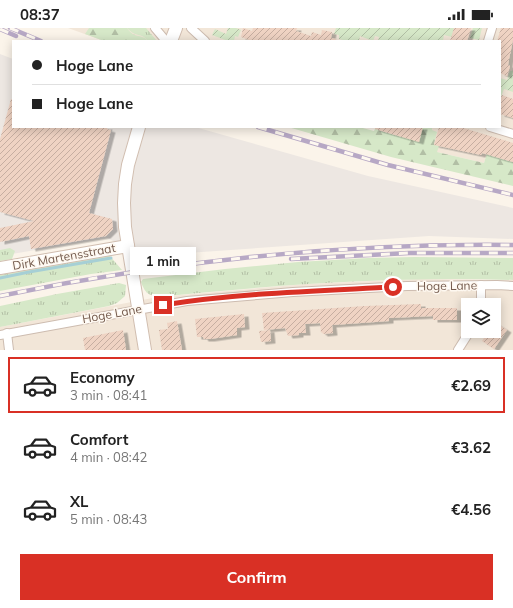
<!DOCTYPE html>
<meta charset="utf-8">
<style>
body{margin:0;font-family:Mulish,sans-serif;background:#f6f6f6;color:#222;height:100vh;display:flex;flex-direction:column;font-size:15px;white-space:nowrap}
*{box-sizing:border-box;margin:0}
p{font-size:13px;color:#767676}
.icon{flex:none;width:22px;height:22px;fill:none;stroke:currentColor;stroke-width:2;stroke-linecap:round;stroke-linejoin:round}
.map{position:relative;height:322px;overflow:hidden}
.sheet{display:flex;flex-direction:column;background:#fff;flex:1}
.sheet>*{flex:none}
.banner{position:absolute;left:12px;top:12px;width:489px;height:88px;border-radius:0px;box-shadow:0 2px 10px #0003;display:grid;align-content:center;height:88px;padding:0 20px;background:#fff}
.tools{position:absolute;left:461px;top:270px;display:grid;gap:8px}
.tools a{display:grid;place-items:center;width:40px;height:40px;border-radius:0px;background:#fff;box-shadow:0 2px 10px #0003;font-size:20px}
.end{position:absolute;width:18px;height:18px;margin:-9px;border:5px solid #d93025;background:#fff;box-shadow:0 0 0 2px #fff}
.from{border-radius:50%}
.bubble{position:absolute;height:28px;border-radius:0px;background:#fff;box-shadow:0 2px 10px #0003;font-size:13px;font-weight:700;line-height:28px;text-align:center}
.banner b{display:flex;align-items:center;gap:14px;height:38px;font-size:15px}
.banner b+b{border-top:1px solid #e0e0e0}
.banner i{width:10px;height:10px;background:#222}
ul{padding:7px 0 0;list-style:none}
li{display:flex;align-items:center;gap:12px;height:56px;margin:0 8px 6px;padding:0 12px;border:2px solid transparent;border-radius:0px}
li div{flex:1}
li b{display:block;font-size:15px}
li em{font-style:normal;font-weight:700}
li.selected{border-color:#d93025}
li>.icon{width:36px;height:36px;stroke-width:1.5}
.action{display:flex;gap:8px;margin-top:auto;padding:8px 20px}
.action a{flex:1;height:46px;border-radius:0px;background:#d93025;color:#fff;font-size:16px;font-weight:700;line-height:46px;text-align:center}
.status{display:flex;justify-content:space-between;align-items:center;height:28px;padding:0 20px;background:#fff;direction:ltr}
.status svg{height:11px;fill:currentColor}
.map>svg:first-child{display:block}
.residential{fill:#f2e6d8;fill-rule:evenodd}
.industrial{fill:#ede7e2}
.grass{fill:url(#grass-tufts)}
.forest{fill:url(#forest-firs)}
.garden{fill:url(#garden-furrows)}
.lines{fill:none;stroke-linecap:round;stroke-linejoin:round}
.stream{stroke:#a6cfd5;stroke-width:3}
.building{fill:url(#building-hatch);filter:url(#shadow)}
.street-casing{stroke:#cdbcb0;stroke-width:10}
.secondary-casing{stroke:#d1beb0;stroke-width:14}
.street{stroke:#fff;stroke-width:8}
.secondary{stroke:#fff;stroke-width:12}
.rail-casing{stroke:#b7a8c5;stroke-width:4.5}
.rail{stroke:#fef8f0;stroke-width:3;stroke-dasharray:9;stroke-linecap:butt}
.route{stroke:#d93025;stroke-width:5}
.labels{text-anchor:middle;stroke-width:3;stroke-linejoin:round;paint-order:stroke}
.street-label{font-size:12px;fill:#745b4e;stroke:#fef8f0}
</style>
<div class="status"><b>08:37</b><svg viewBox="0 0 49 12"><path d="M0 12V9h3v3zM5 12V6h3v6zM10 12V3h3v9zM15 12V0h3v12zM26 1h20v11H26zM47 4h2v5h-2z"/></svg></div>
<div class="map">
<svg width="513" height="322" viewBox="0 0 513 322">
<defs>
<pattern id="grass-tufts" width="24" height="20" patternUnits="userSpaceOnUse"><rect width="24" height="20" fill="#d6e8c8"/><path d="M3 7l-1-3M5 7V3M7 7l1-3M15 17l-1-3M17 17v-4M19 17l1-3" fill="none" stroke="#b2bfa5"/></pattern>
<pattern id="forest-firs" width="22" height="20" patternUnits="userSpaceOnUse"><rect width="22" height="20" fill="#d6e8c8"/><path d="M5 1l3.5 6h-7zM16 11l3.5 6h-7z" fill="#b2bfa5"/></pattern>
<pattern id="garden-furrows" width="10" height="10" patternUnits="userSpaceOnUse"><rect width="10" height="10" fill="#d6e8c8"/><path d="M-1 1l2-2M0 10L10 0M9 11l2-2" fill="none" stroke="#b2bfa5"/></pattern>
<pattern id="building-hatch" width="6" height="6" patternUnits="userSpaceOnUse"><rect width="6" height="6" fill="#efd3c3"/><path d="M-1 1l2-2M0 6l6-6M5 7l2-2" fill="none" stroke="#c6aea1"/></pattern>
<filter id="shadow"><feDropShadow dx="4.5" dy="2.5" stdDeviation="0" flood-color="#0004"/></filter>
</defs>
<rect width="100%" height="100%" fill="#fbf4ea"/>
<g class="residential">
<path d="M68,0H513V134L492,128L489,118L484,135L437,124L434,117L432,101L427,99H500V13H104Z"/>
<path d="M419,251L513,252V322H0V299L158,269L306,256ZM468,277H494V303H468Z"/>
</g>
<path class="industrial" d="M0,26L13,31V99H195L368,148L513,180V211L429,208L173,226H140L107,210L0,228Z"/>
<g class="grass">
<path d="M127,0H146L157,13H148C141,4 136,10 127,0Z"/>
<path d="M10,220L15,223L12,231L0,233V222Z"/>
<path d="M109,227L122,242L91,246L0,263V247Z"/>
<path d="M415,229L513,230V252C394,248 276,257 157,269V268C147,268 144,262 141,254L143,251L225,241L298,234L368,230Z"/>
<path d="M119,255L126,257L125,268L117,275L109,278L0,299V278L57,266Z"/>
</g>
<g class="forest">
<path d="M89,0H127C129,3 132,6 135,7C141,9 144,8 148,13H104L85,6Z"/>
<path d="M288,99H359L374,103L376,99L381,103L402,109C411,104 421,97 432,100V102L437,104L434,116L439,118L437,124L484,135L489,118L495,119L492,128L513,134V158L391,129Z"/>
</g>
<g class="garden">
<path d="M228,0H236L241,2L238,9L235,8L234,13H228L212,7L215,1L226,6Z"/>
<path d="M336,0H454L452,9L444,7L443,13H378L379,9L375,8L373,13L360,8L359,13H346L339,11V7L334,6Z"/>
<path d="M473,0H482L479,12L470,10Z"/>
<path d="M513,42V64L504,61L501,69H500V50L507,52L510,43H512Z"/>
</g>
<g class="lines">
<path class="stream" d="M0,250L29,244L111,230"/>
</g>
<g class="building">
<path d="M243,0L252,3L253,0H297L296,3L311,8L312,4L321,7L322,2L332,4L331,10L336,11L335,13H252L241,9Z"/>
<path d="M454,0H471L467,13H450Z"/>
<path d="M501,0H513V12L509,31L508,37L510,38L507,48L500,45V13H497Z"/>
<path d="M502,67L513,71V90L500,86V69H501Z"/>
<path d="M11,71L13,72V99H108L107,101L111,102L89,185L112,191L113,201L106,208L31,221L29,208L0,214V200L34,193L0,184V111Z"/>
<path d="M375,99H423L419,114L375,101Z"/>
<path d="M439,99H460L513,115V134L482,125L481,127L434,117Z"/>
<path d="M421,276V280H457V292H433V288L389,290V293L332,297L333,305L323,306L322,304L321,305L320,295L305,296L306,305H299V307L288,308L285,300L264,302L262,285L365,278Z"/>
<path d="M244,286L245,299L237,300V307L210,311H204L203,309H197L195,291Z"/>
<path d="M177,293L182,322H162L159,302L168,301L167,295Z"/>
<path d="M494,294L507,302L494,321L482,313L488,304L494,307Z"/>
<path d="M123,302L126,322H85L83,310Z"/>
<path d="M270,302L271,313L261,314L259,303Z"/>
</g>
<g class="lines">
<defs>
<g id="street">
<path d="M155,0L166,13"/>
<path d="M191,0L205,13"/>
<path d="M488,13L492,0"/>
<path d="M490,99L513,106"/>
<path d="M481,277V257"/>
<path d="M7,305L9,322"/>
<path d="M0,307L187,273L293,264L407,258L497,257L513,258"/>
<path d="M458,322L470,303"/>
</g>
<g id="secondary">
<path d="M171,13L176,0"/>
<path d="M139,99L128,137L125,156L124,175L125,199L145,322"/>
<path d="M0,240L128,218"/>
</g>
</defs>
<use href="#street" class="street-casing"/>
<use href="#secondary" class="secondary-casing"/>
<use href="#street" class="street"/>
<use href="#secondary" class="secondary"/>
<defs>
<g id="rail">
<path d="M10,0L41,13"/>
<path d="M0,1L16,8"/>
<path d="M258,99L388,137L513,167"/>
<path d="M291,231L409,225H513"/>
<path d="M0,268C169,233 341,215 513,217"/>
</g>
</defs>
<use href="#rail" class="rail-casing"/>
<use href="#rail" class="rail"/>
</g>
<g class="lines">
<path class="route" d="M163,277C239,265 316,263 393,259"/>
</g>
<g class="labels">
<g class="street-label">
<text transform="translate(64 229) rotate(-10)" y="4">Dirk Martensstraat</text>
<text transform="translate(447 258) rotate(-1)" y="4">Hoge Lane</text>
<text transform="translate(112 286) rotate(-10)" y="4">Hoge Lane</text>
</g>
</g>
</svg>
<div class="tools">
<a><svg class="icon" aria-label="layers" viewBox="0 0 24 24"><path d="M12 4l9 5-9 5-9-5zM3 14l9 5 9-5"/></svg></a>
</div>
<i class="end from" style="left:393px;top:259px"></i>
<i class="end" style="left:163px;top:277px"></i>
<div class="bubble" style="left:130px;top:219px;width:66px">1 min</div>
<div class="banner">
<b><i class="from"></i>Hoge Lane</b>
<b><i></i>Hoge Lane</b>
</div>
</div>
<section class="sheet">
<ul>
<li class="selected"><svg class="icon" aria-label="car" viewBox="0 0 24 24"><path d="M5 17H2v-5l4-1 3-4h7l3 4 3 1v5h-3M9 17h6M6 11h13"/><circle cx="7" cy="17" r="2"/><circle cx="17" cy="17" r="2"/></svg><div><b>Economy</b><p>3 min · 08:41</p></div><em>€2.69</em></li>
<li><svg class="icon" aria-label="car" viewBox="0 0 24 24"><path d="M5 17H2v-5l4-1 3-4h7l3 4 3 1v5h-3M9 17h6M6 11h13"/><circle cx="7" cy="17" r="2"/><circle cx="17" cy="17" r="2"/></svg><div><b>Comfort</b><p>4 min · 08:42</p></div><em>€3.62</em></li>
<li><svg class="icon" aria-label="car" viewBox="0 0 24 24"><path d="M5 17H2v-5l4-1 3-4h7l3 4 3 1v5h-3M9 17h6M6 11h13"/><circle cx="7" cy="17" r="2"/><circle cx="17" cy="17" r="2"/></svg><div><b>XL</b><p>5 min · 08:43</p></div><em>€4.56</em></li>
</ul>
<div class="action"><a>Confirm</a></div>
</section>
